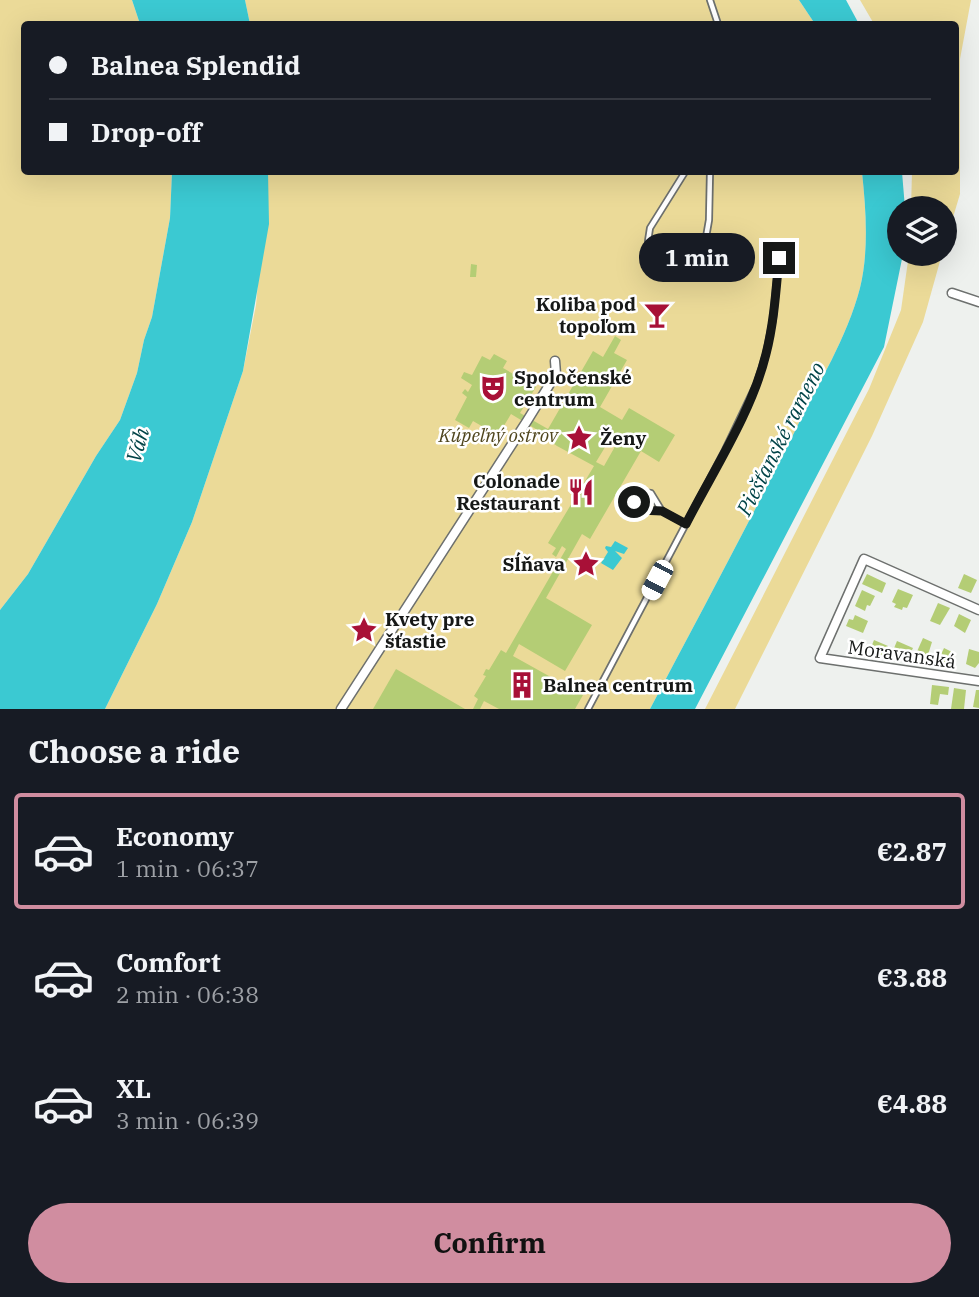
<!DOCTYPE html>
<meta charset="utf-8">
<style>
body{margin:0;font-family:"IBM Plex Serif",serif;background:#242831;color:#f1f3f6;height:100vh;display:flex;flex-direction:column;font-size:26px;white-space:nowrap}
*{box-sizing:border-box;margin:0}
p{font-size:23px;color:#9ea1a6}
.icon{flex:none;width:38px;height:38px;fill:none;stroke:currentColor;stroke-width:2;stroke-linecap:round;stroke-linejoin:round}
.map{position:relative;height:709px;overflow:hidden}
.sheet{display:flex;flex-direction:column;background:#171b24;flex:1}
.sheet>*{flex:none}
.banner{position:absolute;left:21px;top:21px;width:938px;height:154px;border-radius:7px;box-shadow:0 7px 28px #0002;display:grid;align-content:center;height:154px;padding:0 28px;background:#171b24}
.tools{position:absolute;left:887px;top:196px;display:grid;gap:14px}
.tools a{display:grid;place-items:center;width:70px;height:70px;border-radius:50%;background:#171b24;box-shadow:0 7px 28px #0002;font-size:35px}
.end{position:absolute;width:32px;height:32px;margin:-16px;border:9px solid #161817;background:#fff;box-shadow:0 0 0 4px #fff}
.from{border-radius:50%}
.bubble{position:absolute;height:49px;border-radius:24px;background:#171b24;box-shadow:0 7px 28px #0002;font-size:23px;font-weight:700;line-height:49px;text-align:center}
.car{position:absolute;width:21px;height:42px;margin:-21px -10px;border-radius:9px;box-shadow:0 0 5px 2px #0007;background:linear-gradient(#fff 24%,#345 0 40%,#fff 0 76%,#345 0 86%,#fff 0)}
.banner b{display:flex;align-items:center;gap:24px;height:66px;font-size:26px}
.banner b+b{border-top:2px solid #363941}
.banner i{width:18px;height:18px;background:#f1f3f6}
ul{padding:0;list-style:none}
li{display:flex;align-items:center;gap:21px;height:116px;margin:0 14px 10px;padding:0 14px;border:4px solid transparent;border-radius:7px}
li div{flex:1}
li b{display:block;font-size:26px}
li em{font-style:normal;font-weight:700}
li.current{border-color:#d08da0}
li>.icon{width:63px;height:63px;stroke-width:1.5}
h2{padding:0 28px;font-size:32px;line-height:84px}
.action{display:flex;gap:14px;margin-top:auto;padding:14px 28px}
.action a{flex:1;height:80px;border-radius:42px;background:#d08da0;color:#111;font-size:28px;font-weight:700;line-height:80px;text-align:center}
.map>svg:first-child{display:block}
.green{fill:#ebda98}
.water{fill:#3bc9d2}
.building{fill:#b4cd75;fill-rule:evenodd}
.lines{fill:none;stroke-linecap:round;stroke-linejoin:round}
.lane-casing{stroke:#6d706e;stroke-width:8}
.street-casing{stroke:#6d706e;stroke-width:11}
.lane{stroke:#fff;stroke-width:4.5}
.street{stroke:#fff;stroke-width:8}
.route{stroke:#161817;stroke-width:9}
.labels{text-anchor:middle;stroke-width:5;stroke-linejoin:round;paint-order:stroke}
.poi-label{font-size:19px;font-weight:bold;fill:#161817;stroke:#fff;text-anchor:start}
.park-label{font-size:19px;font-style:italic;fill:#50461e;stroke:#fff}
.street-label{font-size:19px;fill:#161817;stroke:#fff}
.water-label{font-size:21px;font-style:italic;fill:#014347;stroke:#fff}
</style>
<div class="map">
<svg width="979" height="709" viewBox="0 0 979 709">
<rect width="100%" height="100%" fill="#eef1ee"/>
<g class="green">
<path d="M0,0H132L140,24H24V172H172L170,218L152,317L144,340L137,373L120,420L96,456L28,574L0,610Z"/>
<path d="M245,0H799L815,24H250Z"/>
<path d="M860,0H971L960,59V194L945,244V208H911L912,172H956V24H874Z"/>
<path d="M268,172H862C866,210 869,251 860,288C847,338 818,384 796,429C749,523 699,616 650,709H105L157,604L192,522L243,371L256,305Z"/>
<path d="M909,254H942L923,322L872,436L735,709H705L869,389L901,310Z"/>
</g>
<g class="water">
<path d="M132,0H245L250,24H140Z"/>
<path d="M799,0H846L859,24H815Z"/>
<path d="M172,172H268L269,224L243,371L192,522L157,604L105,709H0V610L28,574L96,456L120,420L137,373L144,340L152,317L170,218Z"/>
<path d="M862,172H902L905,208H900V254H903L884,347L695,709H650C699,616 749,523 796,429C818,384 847,338 860,288C869,251 866,210 862,172Z"/>
<path d="M615,541L628,548L624,554L615,551L622,558L613,570L601,563L608,552L605,548L606,546L611,547Z"/>
</g>
<g class="building">
<path d="M471,264L477,265L476,277H470Z"/>
<path d="M615,336L621,340L614,353L627,360L600,407L622,420L629,408L675,435L659,462L641,451L590,539L582,534L546,598L592,625L565,671L519,644L513,656L583,695L575,709H499L484,701L480,709H473L478,699L474,696L486,676L483,675L486,669L489,670L501,650L506,653L566,549L562,546L556,557L552,554L556,548L548,543L594,466L557,446L543,436L544,434L511,414L494,442L481,435L485,428L473,421L469,428L455,420L467,397L462,393L465,389L468,392L472,385L461,378L464,372L472,375L482,356L490,360L494,354L507,361L503,368L515,375L520,369L532,376L529,383L536,387L520,413L548,429L593,351L603,357ZM610,439L617,443L604,466L596,462Z"/>
<path d="M867,574L886,583L882,593L862,584Z"/>
<path d="M964,574L977,580L971,593L958,588Z"/>
<path d="M898,589L913,595L907,608L903,607L902,610L894,607L896,604L892,602Z"/>
<path d="M862,590L875,596L870,606L867,605L865,611L855,606Z"/>
<path d="M938,603L950,608L940,625L930,621Z"/>
<path d="M959,614L971,620L965,633L954,626Z"/>
<path d="M855,615L868,621L863,633L846,626L849,619L853,620Z"/>
<path d="M923,638L932,642L926,661L915,656Z"/>
<path d="M874,640L888,646L883,656L870,650Z"/>
<path d="M897,641L913,648L907,660L892,653Z"/>
<path d="M944,648L956,654L950,668L938,661Z"/>
<path d="M969,649L979,652V663L975,668L966,664Z"/>
<path d="M396,669L465,709H373Z"/>
<path d="M932,685L949,687L948,695L940,694L938,705L930,704Z"/>
<path d="M954,688L966,690L964,709H951Z"/>
<path d="M976,690H979V708L973,707Z"/>
</g>
<g class="lines">
<defs>
<g id="lane">
<path d="M710,0L718,24"/>
<path d="M648,241L650,228L685,172"/>
<path d="M705,243L709,220L710,172"/>
<path d="M641,492L651,493L662,511H642L637,508L634,499Z"/>
<path d="M662,511L686,524"/>
<path d="M588,709L725,450L757,383L766,354L773,319L779,258"/>
</g>
<g id="street">
<path d="M952,293L979,302"/>
<path d="M979,610L864,559L820,658L979,681"/>
<path d="M341,709L527,421L556,374L555,361"/>
</g>
</defs>
<use href="#lane" class="lane-casing"/>
<use href="#street" class="street-casing"/>
<use href="#lane" class="lane"/>
<use href="#street" class="street"/>
</g>
<g class="lines">
<path class="route" d="M634,502L639,510L662,511L686,524C713,471 752,412 766,354C774,323 776,290 779,258"/>
</g>
<defs>
<symbol id="bar-bare" viewBox="-9 -9 18 18"><path d="M-6-5H6L.8 .8V4.5H3.5V6h-7V4.5H-.8V.8Z" fill="#a81037" stroke="#fff" stroke-width="2.5" paint-order="stroke"/></symbol>
<symbol id="theatre-bare" viewBox="-9 -9 18 18"><path d="M-5-5.5Q0-4 5-5.5V0Q5 5 0 6Q-5 5-5 0ZM-3.3-2.5H-1v1.5H-3.3ZM1-2.5H3.3v1.5H1ZM-2.8 1Q0 5.5 2.8 1Z" fill="#a81037" stroke="#fff" stroke-width="2.5" paint-order="stroke"/></symbol>
<symbol id="sight-bare" viewBox="-9 -9 18 18"><path d="M0-6L1.8-2.2L6-1.7L2.9 1.2L3.7 5.4L0 3.3L-3.7 5.4L-2.9 1.2L-6-1.7L-1.8-2.2Z" fill="#a81037" stroke="#fff" stroke-width="2.5" paint-order="stroke"/></symbol>
<symbol id="restaurant-bare" viewBox="-9 -9 18 18"><path d="M-5-6h1v4h1v-4h1v4h1v-4h1v5L-1.5 .5V6h-2V.5L-5-1ZM5-6V6H3V1.5H1.5Q1.5-4 5-6Z" fill="#a81037" stroke="#fff" stroke-width="2.5" paint-order="stroke"/></symbol>
<symbol id="building-bare" viewBox="-9 -9 18 18"><path d="M-4-6H4V6H1V3H-1V6H-4ZM-2.5-4.3h1.7v1.8h-1.7ZM.8-4.3h1.7v1.8H.8ZM-2.5-1h1.7V.8h-1.7ZM.8-1h1.7V.8H.8Z" fill="#a81037" stroke="#fff" stroke-width="2.5" paint-order="stroke"/></symbol>
</defs>
<g fill-rule="evenodd">
<use href="#bar-bare" x="638" y="296" width="38" height="38"/>
<use href="#theatre-bare" x="474" y="369" width="38" height="38"/>
<use href="#sight-bare" x="560" y="419" width="38" height="38"/>
<use href="#restaurant-bare" x="562" y="473" width="38" height="38"/>
<use href="#sight-bare" x="567" y="545" width="38" height="38"/>
<use href="#sight-bare" x="345" y="611" width="38" height="38"/>
<use href="#building-bare" x="503" y="666" width="38" height="38"/>
</g>
<g class="labels">
<g class="poi-label">
<text x="636" y="311" text-anchor="end">Koliba pod<tspan x="636" dy="22">topoľom</tspan></text>
<text x="514" y="384">Spoločenské<tspan x="514" dy="22">centrum</tspan></text>
<text x="600" y="445">Ženy</text>
<text x="560" y="488" text-anchor="end">Colonade<tspan x="560" dy="22">Restaurant</tspan></text>
<text x="565" y="571" text-anchor="end">Sĺňava</text>
<text x="385" y="626">Kvety pre<tspan x="385" dy="22">šťastie</tspan></text>
<text x="543" y="692">Balnea centrum</text>
</g>
<g class="park-label">
<text x="498" y="442">Kúpeľný ostrov</text>
</g>
<g class="street-label">
<text transform="translate(902 654) rotate(8)" y="7">Moravanská</text>
</g>
<g class="water-label">
<text transform="translate(781 439) rotate(-63)" y="7">Piešťanské rameno</text>
<text transform="translate(138 445) rotate(-74)" y="7">Váh</text>
</g>
</g>
</svg>
<div class="tools">
<a><svg class="icon" aria-label="layers" viewBox="0 0 24 24"><path d="M12 4l9 5-9 5-9-5zM3 14l9 5 9-5"/></svg></a>
</div>
<i class="end from" style="left:634px;top:502px"></i>
<i class="end" style="left:779px;top:258px"></i>
<div class="bubble" style="left:639px;top:233px;width:116px">1 min</div>
<i class="car" style="left:657px;top:580px;rotate:208deg"></i>
<div class="banner">
<b><i class="from"></i>Balnea Splendid</b>
<b><i></i>Drop-off</b>
</div>
</div>
<section class="sheet">
<h2>Choose a ride</h2>
<ul>
<li class="current"><svg class="icon" aria-label="car" viewBox="0 0 24 24"><path d="M5 17H2v-5l4-1 3-4h7l3 4 3 1v5h-3M9 17h6M6 11h13"/><circle cx="7" cy="17" r="2"/><circle cx="17" cy="17" r="2"/></svg><div><b>Economy</b><p>1 min · 06:37</p></div><em>€2.87</em></li>
<li><svg class="icon" aria-label="car" viewBox="0 0 24 24"><path d="M5 17H2v-5l4-1 3-4h7l3 4 3 1v5h-3M9 17h6M6 11h13"/><circle cx="7" cy="17" r="2"/><circle cx="17" cy="17" r="2"/></svg><div><b>Comfort</b><p>2 min · 06:38</p></div><em>€3.88</em></li>
<li><svg class="icon" aria-label="car" viewBox="0 0 24 24"><path d="M5 17H2v-5l4-1 3-4h7l3 4 3 1v5h-3M9 17h6M6 11h13"/><circle cx="7" cy="17" r="2"/><circle cx="17" cy="17" r="2"/></svg><div><b>XL</b><p>3 min · 06:39</p></div><em>€4.88</em></li>
</ul>
<div class="action"><a>Confirm</a></div>
</section>
